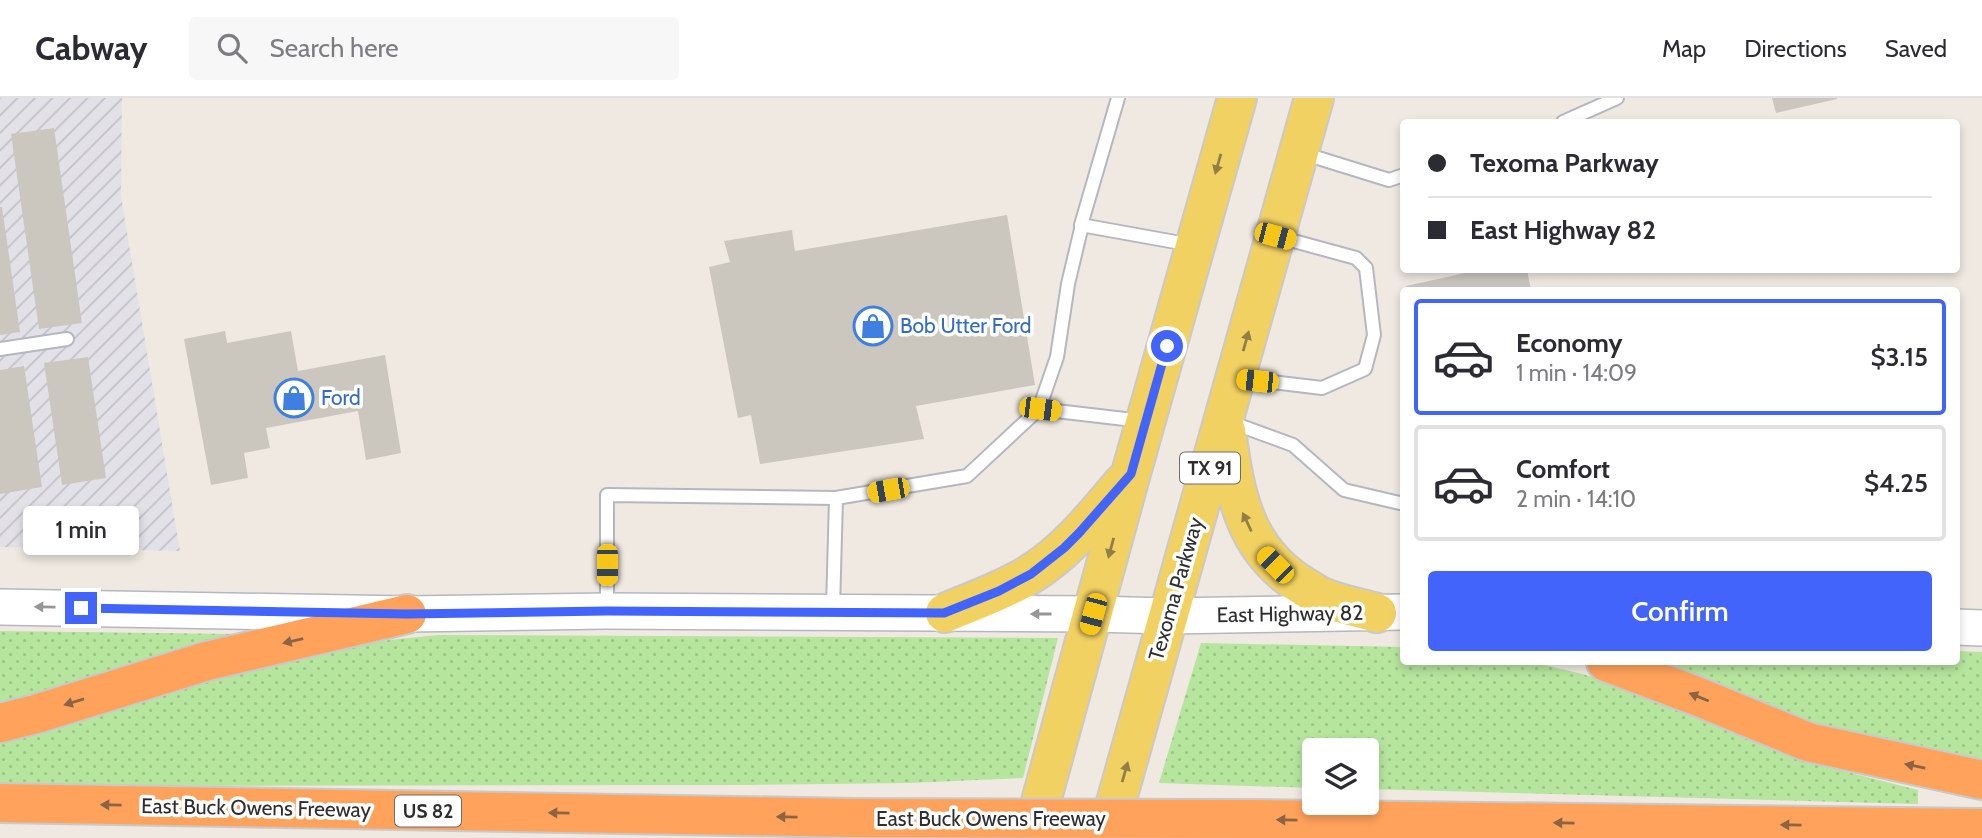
<!DOCTYPE html>
<meta charset="utf-8">
<style>
body{margin:0;font-family:Cabin,sans-serif;background:#f7f7f7;color:#2b2b33;height:100vh;display:flex;flex-direction:column;font-size:26px;white-space:nowrap}
*{box-sizing:border-box;margin:0}
p{font-size:23px;color:#7c7c81}
.icon{flex:none;width:38px;height:38px;fill:none;stroke:currentColor;stroke-width:2;stroke-linecap:round;stroke-linejoin:round}
.map{position:relative;flex:1;overflow:hidden}
.drawer{position:absolute;left:1400px;top:189px;width:560px;height:378px;display:flex;flex-direction:column;background:#fff;border-radius:7px;box-shadow:0 4px 10px #0003}
.drawer>*{flex:none}
.top-card{position:absolute;left:1400px;top:21px;width:560px;height:154px;border-radius:7px;box-shadow:0 4px 10px #0003;display:grid;align-content:center;height:154px;padding:0 28px;background:#fff}
.fabs{position:absolute;left:1302px;top:640px;display:grid;gap:14px}
.fabs a{display:grid;place-items:center;width:77px;height:77px;border-radius:7px;background:#fff;box-shadow:0 4px 10px #0003;font-size:35px}
.end{position:absolute;width:32px;height:32px;margin:-16px;border:9px solid #4264fb;background:#fff;box-shadow:0 0 0 4px #fff}
.from{border-radius:50%}
.bubble{position:absolute;height:49px;border-radius:7px;background:#fff;box-shadow:0 4px 10px #0003;font-size:23px;font-weight:600;line-height:49px;text-align:center}
.car{position:absolute;width:21px;height:42px;margin:-21px -10px;border-radius:9px;box-shadow:0 0 5px 2px #0007;background:linear-gradient(#f5c518 24%,#345 0 40%,#f5c518 0 76%,#345 0 86%,#f5c518 0)}
.top-card b{display:flex;align-items:center;gap:24px;height:66px;font-size:26px}
.top-card b+b{border-top:2px solid #e1e1e2}
.top-card i{width:18px;height:18px;background:#2b2b33}
ul{padding:12px 0 0;list-style:none}
li{display:flex;align-items:center;gap:21px;height:116px;margin:0 14px 10px;padding:0 14px;border:4px solid #e1e1e2;border-radius:7px}
li div{flex:1}
li b{display:block;font-size:26px}
li em{font-style:normal;font-weight:600}
li.current{border-color:#4264fb}
li>.icon{width:63px;height:63px;stroke-width:1.5}
.primary-button{display:flex;gap:14px;margin-top:auto;padding:14px 28px}
.primary-button a{flex:1;height:80px;border-radius:7px;background:#4264fb;color:#fff;font-size:28px;font-weight:600;line-height:80px;text-align:center}
header{display:flex;align-items:center;gap:42px;box-sizing:border-box;height:98px;padding:0 35px;background:#fff;border-bottom:2px solid #e1e1e2}
header strong{font-size:33px}
nav{display:flex;gap:38px;margin-inline-start:auto;font-size:24px}
.search{width:490px;height:63px;background:#f7f7f7;display:flex;align-items:center;gap:18px;box-sizing:border-box;padding:0 24px;border-radius:7px;color:#7c7c81;font-size:26px}
.map>svg:first-child{display:block}
.industrial{fill:url(#industrial-furrows)}
.grass{fill:url(#grass-dots)}
.building{fill:#cbc7bf}
.lines{fill:none;stroke-linecap:round;stroke-linejoin:round}
.lane-casing{stroke:#b4b7c1;stroke-width:16}
.secondary-casing{stroke:#b4b7c1;stroke-width:38}
.primary-casing{stroke:#c9c9c9;stroke-width:42}
.highway-casing{stroke:#c9c9c9;stroke-width:42}
.lane{stroke:#fff;stroke-width:12}
.secondary{stroke:#fff;stroke-width:35}
.primary{stroke:#f2d163;stroke-width:38}
.highway{stroke:#ffa35c;stroke-width:38}
.highway-bridge-casing{stroke:#c9c9c9;stroke-width:42;stroke-linecap:butt}
.highway-bridge{stroke:#ffa35c;stroke-width:38}
.oneway{fill:#908048}
.oneway2{fill:#969696}
.oneway3{fill:#8c6343}
.route{stroke:#4264fb;stroke-width:9}
.labels{text-anchor:middle;stroke-width:7;stroke-linejoin:round;paint-order:stroke}
.shield{fill:#fff;stroke:#6d6d6d;stroke-width:2}
.shield-label{font-size:19px;font-weight:bold;fill:#2e2e2e}
.shop-label{font-size:21px;fill:#366cbe;stroke:#fff;text-anchor:start}
.street-label{font-size:21px;fill:#2e2e2e;stroke:#fff}
</style>
<header>
<strong>Cabway</strong>
<div class="search"><svg class="icon" aria-label="search" viewBox="0 0 24 24"><circle cx="10" cy="10" r="6"/><path d="M15 15l6 6"/></svg>Search here</div>
<nav><a>Map</a><a>Directions</a><a>Saved</a></nav>
</header>
<div class="map">
<svg width="1982" height="740" viewBox="0 0 1982 740">
<defs>
<pattern id="industrial-furrows" width="10" height="10" patternUnits="userSpaceOnUse" patternTransform="scale(1.75)"><rect width="10" height="10" fill="#e3e1e8"/><path d="M-1 1l2-2M0 10L10 0M9 11l2-2" fill="none" stroke="#c3c1c7"/></pattern>
<pattern id="grass-dots" width="8" height="8" patternUnits="userSpaceOnUse" patternTransform="scale(1.75)"><rect width="8" height="8" fill="#b6e59e"/><path d="M2 2h.1M6 6h.1" fill="none" stroke="#9dc588" stroke-width="1.8" stroke-linecap="round"/></pattern>
</defs>
<rect width="100%" height="100%" fill="#efe9e1"/>
<path class="industrial" d="M0,0H122L121,98L180,453L0,449Z"/>
<g class="grass">
<path d="M0,533L235,536V544L0,613Z"/>
<path d="M438,537L1058,540L1023,680L909,685L750,687L0,688V643L238,570L389,542Z"/>
<path d="M1201,545L1403,549L1404,564H1532L1582,576L1639,592L1775,650L1847,674L1918,692V706L1367,691V653H1314V690L1159,685Z"/>
<path d="M1957,553L1982,554V676L1830,638L1667,570L1666,564H1956Z"/>
</g>
<g class="building">
<path d="M1772,0H1837V1L1776,15Z"/>
<path d="M54,30L82,225L39,231L11,36Z"/>
<path d="M0,109H2L20,234L0,237Z"/>
<path d="M1007,117L1035,287L916,308L924,341L760,366L751,317L738,320L709,169L730,164L724,143L792,132L795,153Z"/>
<path d="M1479,172H1527L1531,192H1407L1406,188Z"/>
<path d="M225,233L227,245L291,233L298,273L385,257L401,355L366,362L358,313L266,330L270,350L244,355L248,380L211,387L184,241Z"/>
<path d="M88,259L106,380L62,387L44,265Z"/>
<path d="M24,268L42,389L0,396V272Z"/>
</g>
<g class="lines">
<defs>
<g id="lane">
<path d="M1118,0L1081,127L1192,147"/>
<path d="M1563,24L1617,0"/>
<path d="M1302,55L1389,82L1404,77"/>
<path d="M0,251L67,241"/>
<path d="M1238,280L1322,290L1365,271L1374,237L1366,170L1356,160L1279,139"/>
<path d="M1039,311L1142,323"/>
<path d="M1230,324L1293,347L1344,392L1404,406"/>
<path d="M607,509V397L836,400L967,378L1039,311L1057,259L1068,186L1082,127"/>
<path d="M833,511L836,400"/>
</g>
<g id="secondary">
<path d="M0,509L407,516L607,513L1093,516L1168,518L1404,514"/>
<path d="M1956,529L1982,530"/>
</g>
<g id="primary">
<path d="M1226,333C1235,397 1244,454 1306,490C1312,493 1318,498 1324,500C1341,507 1360,510 1377,515"/>
<path d="M945,515C973,503 1003,493 1029,477C1067,454 1095,418 1123,385"/>
<path d="M1031,740L1131,375L1237,0"/>
<path d="M1106,740L1314,0"/>
</g>
<g id="highway">
<path d="M1606,564L1699,599L1808,644L1982,682"/>
<path d="M0,625L36,616L207,563L407,516"/>
<path d="M0,705L855,720"/>
<path d="M1250,721L1982,730"/>
</g>
</defs>
<use href="#lane" class="lane-casing"/>
<use href="#secondary" class="secondary-casing"/>
<use href="#primary" class="primary-casing"/>
<use href="#highway" class="highway-casing"/>
<use href="#lane" class="lane"/>
<use href="#secondary" class="secondary"/>
<use href="#primary" class="primary"/>
<use href="#highway" class="highway"/>
<defs>
<path id="highway-bridge" d="M855,720L1250,721"/>
</defs>
<use href="#highway-bridge" class="highway-bridge-casing"/>
<use href="#highway-bridge" class="highway-bridge"/>
</g>
<defs><path id="oneway-solid" d="M-6-.8H1V-3.2L6.5 0L1 3.2V.8H-6Z" transform="scale(1.75)"/></defs>
<g class="oneway">
<use href="#oneway-solid" transform="translate(1218 66) rotate(106)"/>
<use href="#oneway-solid" transform="translate(1246 243) rotate(-74)"/>
<use href="#oneway-solid" transform="translate(1247 424) rotate(-115)"/>
<use href="#oneway-solid" transform="translate(1111 450) rotate(105)"/>
<use href="#oneway-solid" transform="translate(1125 674) rotate(-74)"/>
</g>
<g class="oneway2">
<use href="#oneway-solid" transform="translate(45 509) rotate(-179)"/>
<use href="#oneway-solid" transform="translate(1041 516) rotate(-180)"/>
</g>
<g class="oneway3">
<use href="#oneway-solid" transform="translate(293 543) rotate(167)"/>
<use href="#oneway-solid" transform="translate(1699 599) rotate(-158)"/>
<use href="#oneway-solid" transform="translate(74 604) rotate(163)"/>
<use href="#oneway-solid" transform="translate(1915 668) rotate(-168)"/>
<use href="#oneway-solid" transform="translate(111 707) rotate(-179)"/>
<use href="#oneway-solid" transform="translate(559 715) rotate(-179)"/>
<use href="#oneway-solid" transform="translate(787 719) rotate(-179)"/>
<use href="#oneway-solid" transform="translate(1287 722) rotate(-179)"/>
<use href="#oneway-solid" transform="translate(1564 725) rotate(-179)"/>
<use href="#oneway-solid" transform="translate(1791 727) rotate(-179)"/>
</g>
<g class="lines">
<path class="route" d="M81,510L407,516L607,513L944,515L999,493L1031,476L1064,450L1079,435L1131,376L1167,248"/>
</g>
<defs>
<symbol id="shop-ring" viewBox="-11 -11 22 22"><circle r="9.5" fill="#fff" stroke="#3f7fe0" stroke-width="1.5"/><path d="M-5-2.5h2.3a2.7 3.5 0 0 1 5.4 0H5L5.5 6h-11ZM-1.5-2.5h3a1.5 2.3 0 0 0-3 0Z" fill="#3f7fe0"/></symbol>
</defs>
<g fill-rule="evenodd">
<use href="#shop-ring" x="851" y="206" width="44" height="44"/>
<use href="#shop-ring" x="272" y="278" width="44" height="44"/>
</g>
<g class="labels">
<g class="shield">
<rect x="1180" y="354.5" width="60" height="31" rx="5"/>
<rect x="395" y="697.5" width="66" height="31" rx="5"/>
</g>
<g class="shield-label">
<text x="1210" y="377">TX 91</text>
<text x="428" y="720">US 82</text>
</g>
<g class="shop-label">
<text x="900" y="235">Bob Utter Ford</text>
<text x="321" y="307">Ford</text>
</g>
<g class="street-label">
<text transform="translate(1176 491) rotate(-74)" y="7">Texoma Parkway</text>
<text transform="translate(1290 516) rotate(-1)" y="7">East Highway 82</text>
<text transform="translate(256 710) rotate(1)" y="7">East Buck Owens Freeway</text>
<text x="991" y="728">East Buck Owens Freeway</text>
</g>
</g>
</svg>
<div class="fabs">
<a><svg class="icon" aria-label="layers" viewBox="0 0 24 24"><path d="M12 4l9 5-9 5-9-5zM3 14l9 5 9-5"/></svg></a>
</div>
<i class="end from" style="left:1167px;top:248px"></i>
<i class="end" style="left:81px;top:510px"></i>
<div class="bubble" style="left:23px;top:408px;width:116px">1 min</div>
<i class="car" style="left:1275px;top:138px;rotate:105deg"></i>
<i class="car" style="left:1257px;top:283px;rotate:276deg"></i>
<i class="car" style="left:1040px;top:311px;rotate:97deg"></i>
<i class="car" style="left:888px;top:392px;rotate:260deg"></i>
<i class="car" style="left:607px;top:467px;rotate:180deg"></i>
<i class="car" style="left:1275px;top:467px;rotate:315deg"></i>
<i class="car" style="left:1093px;top:516px;rotate:195deg"></i>
<div class="top-card">
<b><i class="from"></i>Texoma Parkway</b>
<b><i></i>East Highway 82</b>
</div>
<section class="drawer">
<ul>
<li class="current"><svg class="icon" aria-label="car" viewBox="0 0 24 24"><path d="M5 17H2v-5l4-1 3-4h7l3 4 3 1v5h-3M9 17h6M6 11h13"/><circle cx="7" cy="17" r="2"/><circle cx="17" cy="17" r="2"/></svg><div><b>Economy</b><p>1 min · 14:09</p></div><em>$3.15</em></li>
<li><svg class="icon" aria-label="car" viewBox="0 0 24 24"><path d="M5 17H2v-5l4-1 3-4h7l3 4 3 1v5h-3M9 17h6M6 11h13"/><circle cx="7" cy="17" r="2"/><circle cx="17" cy="17" r="2"/></svg><div><b>Comfort</b><p>2 min · 14:10</p></div><em>$4.25</em></li>
</ul>
<div class="primary-button"><a>Confirm</a></div>
</section>
</div>
